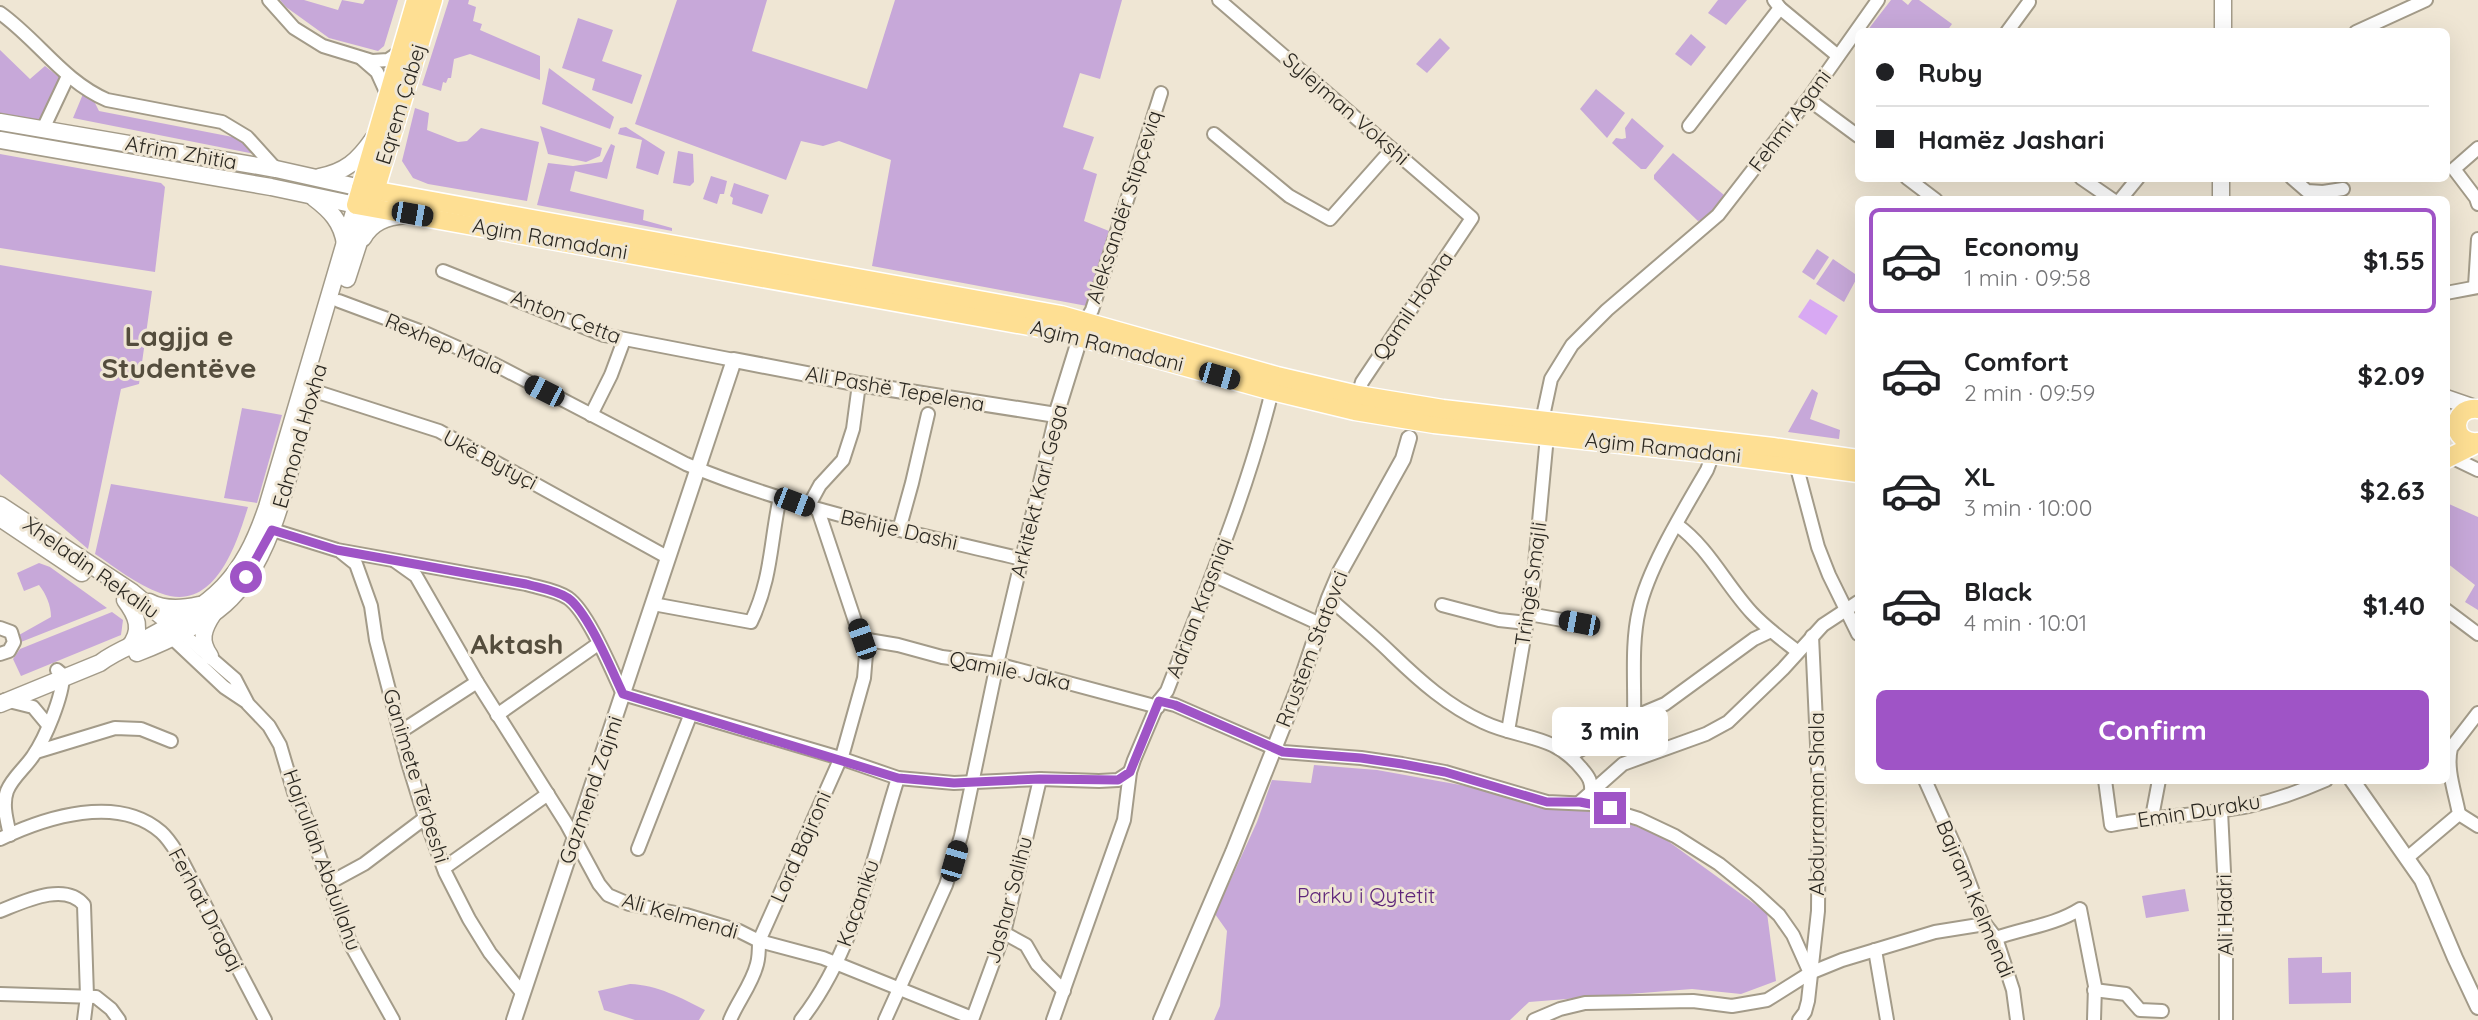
<!DOCTYPE html>
<meta charset="utf-8">
<style>
body{margin:0;font-family:Quicksand,sans-serif;background:#f6f6f6;color:#202124;height:100vh;display:flex;flex-direction:column;font-size:26px;white-space:nowrap}
*{box-sizing:border-box;margin:0}
p{font-size:23px;color:#757577}
.icon{flex:none;width:38px;height:38px;fill:none;stroke:currentColor;stroke-width:2;stroke-linecap:round;stroke-linejoin:round}
.map{position:relative;flex:1;overflow:hidden}
.panel{position:absolute;left:1855px;top:196px;width:595px;height:588px;display:flex;flex-direction:column;background:#fff;border-radius:10px;box-shadow:0 7px 28px #0002}
.panel>*{flex:none}
.banner{position:absolute;left:1855px;top:28px;width:595px;height:154px;border-radius:10px;box-shadow:0 7px 28px #0002;display:grid;align-content:center;height:154px;padding:0 21px;background:#fff}
.end{position:absolute;width:32px;height:32px;margin:-16px;border:9px solid #9f54c6;background:#fff;box-shadow:0 0 0 4px #fff}
.from{border-radius:50%}
.bubble{position:absolute;height:49px;border-radius:10px;background:#fff;box-shadow:0 7px 28px #0002;font-size:23px;font-weight:700;line-height:49px;text-align:center}
.car{position:absolute;width:21px;height:42px;margin:-21px -10px;border-radius:9px;box-shadow:0 0 5px 2px #0007;background:linear-gradient(#222 24%,#8ab4d8 0 40%,#222 0 76%,#8ab4d8 0 86%,#222 0)}
.banner b{display:flex;align-items:center;gap:24px;height:66px;font-size:26px}
.banner b+b{border-top:2px solid #e0e0e0}
.banner i{width:18px;height:18px;background:#202124}
ul{padding:12px 0 0;list-style:none}
li{display:flex;align-items:center;gap:21px;height:105px;margin:0 14px 10px;padding:0 7px;border:4px solid transparent;border-radius:10px}
li div{flex:1}
li b{display:block;font-size:26px}
li em{font-style:normal;font-weight:700}
li.selected{border-color:#9f54c6}
li>.icon{width:63px;height:63px;stroke-width:1.5}
.button{display:flex;gap:14px;margin-top:auto;padding:14px 21px}
.button a{flex:1;height:80px;border-radius:10px;background:#9f54c6;color:#fff;font-size:28px;font-weight:700;line-height:80px;text-align:center}
.map>svg:first-child{display:block}
.green{fill:#c7a8d9}
.water{fill:#d8a9f3}
.lines{fill:none;stroke-linecap:round;stroke-linejoin:round}
.minor-casing{stroke:#a39b89;stroke-width:16}
.tertiary-casing{stroke:#a39b89;stroke-width:18}
.secondary-casing{stroke:#a39b89;stroke-width:19}
.primary-casing{stroke:#fff;stroke-width:21}
.minor{stroke:#fff;stroke-width:12}
.tertiary{stroke:#fff;stroke-width:14}
.secondary{stroke:#fff;stroke-width:16}
.primary{stroke:#fedf93;stroke-width:18}
.route{stroke:#9f54c6;stroke-width:9}
.labels{text-anchor:middle;stroke-width:6;stroke-linejoin:round;paint-order:stroke}
.street-label{font-size:21px;fill:#2a2720;stroke:#efe6d4}
.park-label{font-size:21px;fill:#5e257a;stroke:#efe6d4}
.district-label{font-size:28px;font-weight:bold;fill:#544d3d;stroke:#efe6d4}
</style>
<div class="map">
<svg width="2478" height="1020" viewBox="0 0 2478 1020">
<rect width="100%" height="100%" fill="#efe6d4"/>
<g class="green">
<path d="M280,0H304L338,10L342,0L363,4L365,0H398L384,46L378,51L329,38L286,7Z"/>
<path d="M449,0H469L468,4L476,7L473,21L482,24L480,30L540,56V80L470,54L454,59L451,78H448L446,83L443,82L441,91L422,85Z"/>
<path d="M677,0H767L752,51L867,89L895,0H1122L1100,79L1080,73L1063,127L1094,137L1083,169L1097,174L1084,221L1109,231L1087,306L872,266L891,160L839,141L823,146L801,141L786,180L635,124Z"/>
<path d="M1718,0H1747L1726,25L1708,13Z"/>
<path d="M1891,0H1902L1908,5L1912,0H1919L1952,24L1947,31H1867Z"/>
<path d="M578,18L613,30L602,61L642,75L632,104L592,90L595,79L562,68Z"/>
<path d="M1691,34L1706,47L1691,66L1675,54Z"/>
<path d="M1440,38L1450,48L1427,73L1416,64Z"/>
<path d="M0,50L30,79L45,66L59,77L60,94L47,122L0,115Z"/>
<path d="M549,68L614,117L610,129L542,104Z"/>
<path d="M1596,89L1625,113L1607,138L1580,109Z"/>
<path d="M83,94L93,99L99,111L243,139L260,155L73,118Z"/>
<path d="M415,108L429,113L427,130L458,142L467,141L481,128L539,142L527,201L428,184L413,178L402,161Z"/>
<path d="M1632,118L1664,146L1646,169H1641L1612,143L1616,138L1622,139L1626,138L1625,128Z"/>
<path d="M540,126L602,148L600,156L586,162L548,154Z"/>
<path d="M626,127L665,152L658,175L636,168L642,140L618,134L620,128Z"/>
<path d="M611,144L615,146L607,179L575,171L570,191L644,210L643,220L672,228V231L537,205L548,163L573,166L602,162Z"/>
<path d="M678,151L693,154L694,182L690,186L673,183Z"/>
<path d="M1673,153L1724,195L1708,218L1698,221L1654,179V175Z"/>
<path d="M0,154L161,183L165,187L155,272L0,248Z"/>
<path d="M711,176L727,181L724,194H720L717,204L703,199Z"/>
<path d="M734,183L769,195L762,214L732,204L733,198L730,196Z"/>
<path d="M1817,249L1829,257L1814,280L1802,272Z"/>
<path d="M1833,259L1858,276L1844,302L1816,284Z"/>
<path d="M0,265L152,291L139,384L121,389L88,549L0,474Z"/>
<path d="M1812,389L1818,393L1810,419L1840,430L1839,439L1788,432Z"/>
<path d="M242,408L282,415L257,503L224,498Z"/>
<path d="M111,484L248,507C236,546 214,614 160,593C137,585 115,567 95,554Z"/>
<path d="M2449,504L2478,517V610L2465,602L2475,585L2447,563V510Z"/>
<path d="M39,563L50,567L107,608L21,642L19,635L51,617C51,605 46,594 39,585L24,591L17,573Z"/>
<path d="M112,612L123,620L121,635L21,676L13,659L20,649Z"/>
<path d="M1314,765L1377,770L1588,808L1661,836L1767,913L1776,981L1741,994L1692,989L1529,1002L1510,1020H1214L1220,1006L1227,931L1215,914L1257,822L1272,780L1311,783Z"/>
<path d="M2185,889L2189,911L2146,918L2142,896Z"/>
<path d="M2322,957V973L2351,972V1003L2289,1004L2288,958Z"/>
<path d="M630,984C658,985 681,998 705,1010L699,1020H635L604,1010L598,991Z"/>
</g>
<path class="water" d="M1810,299L1838,316L1826,335L1798,317Z"/>
<g class="lines">
<defs>
<g id="minor">
<path d="M269,0L294,28L323,46L372,61L388,60L400,52"/>
<path d="M1219,0L1472,218L1362,382L1358,395"/>
<path d="M1780,8L1838,56"/>
<path d="M0,13C38,40 63,81 107,100L222,122L247,137L276,169"/>
<path d="M2007,32L2029,2"/>
<path d="M2356,32L2426,0"/>
<path d="M362,59L377,72L387,94"/>
<path d="M1808,99L1858,136"/>
<path d="M1689,126L1780,8L1774,0"/>
<path d="M43,129L68,76"/>
<path d="M1214,134L1289,196L1330,219L1392,149"/>
<path d="M2478,148L2454,169L2476,198L2478,204"/>
<path d="M1907,178L1936,200"/>
<path d="M2081,178L2113,200"/>
<path d="M2292,178L2307,191L2323,192L2343,189"/>
<path d="M2120,200L2138,178"/>
<path d="M443,271L604,335L734,360"/>
<path d="M2475,286L2478,239"/>
<path d="M2446,293L2478,287"/>
<path d="M339,301L425,333L492,363L686,464C794,509 909,532 1022,559"/>
<path d="M1086,320L1092,310L1161,93"/>
<path d="M302,387L439,431L667,557"/>
<path d="M591,415L611,375L624,340"/>
<path d="M1542,421L1551,379L1572,345L1607,310L1718,215L1808,99L1878,0"/>
<path d="M2451,457L2478,470"/>
<path d="M1796,464L1818,547L1829,575L1858,634"/>
<path d="M808,507L820,485L843,460L853,429L859,384"/>
<path d="M1677,525C1708,547 1726,585 1752,613C1766,628 1783,640 1798,652"/>
<path d="M263,527L337,550L526,584C540,588 556,590 568,598C588,612 612,671 623,694L840,758L898,778L954,783L1040,779L1099,781L1118,780L1130,772"/>
<path d="M899,530L912,483L928,414"/>
<path d="M341,552L356,564L371,606L376,640L408,763L425,818L445,872L469,919L490,953L523,994"/>
<path d="M395,561L416,576L477,682L566,823L599,884L608,895L629,904L686,915L739,931L759,941L823,958L972,1018"/>
<path d="M1213,575L1320,624"/>
<path d="M1329,598C1350,617 1373,635 1393,655C1420,681 1448,706 1483,722C1521,740 1553,733 1582,769C1589,777 1592,782 1591,793"/>
<path d="M653,604L751,622C772,578 770,543 780,497"/>
<path d="M1442,605L1499,620L1527,623"/>
<path d="M2446,610L2478,634"/>
<path d="M1529,614L1579,623L1588,626"/>
<path d="M0,628L11,632L14,642L9,651L0,654"/>
<path d="M182,633L235,679L248,704L269,726L280,745L296,799L302,807L351,945L393,1020"/>
<path d="M172,638L224,687L245,701"/>
<path d="M862,639L898,645L942,657L997,664L1158,707"/>
<path d="M5,700L33,707L48,725"/>
<path d="M1159,701L1175,705L1283,752L1361,758L1402,764L1445,772L1547,802L1591,804L1639,819L1675,836L1719,864L1755,893L1779,915L1793,935L1810,973"/>
<path d="M497,715L598,644"/>
<path d="M1634,717C1635,683 1631,644 1639,610C1648,568 1685,508 1707,470L1713,454"/>
<path d="M1508,731L1533,586L1547,436"/>
<path d="M400,732L477,682"/>
<path d="M36,752L115,728L141,729L171,741"/>
<path d="M1571,755L1626,725L1634,717L1665,704L1754,639L1771,631"/>
<path d="M1925,780L1961,860L1985,924L1996,938L2013,990L2017,1020"/>
<path d="M2105,780L2111,825C2157,816 2204,815 2249,806C2276,800 2301,791 2326,780"/>
<path d="M1580,802L1623,764L1706,734L1728,722L1783,669L1823,625L1858,602"/>
<path d="M2221,811L2226,912V1020"/>
<path d="M2459,814L2478,826"/>
<path d="M2152,817L2159,780"/>
<path d="M10,835C7,821 2,805 7,791C12,778 25,768 33,756C45,739 63,696 63,675L57,670"/>
<path d="M0,839C46,817 118,794 161,832C170,840 175,850 181,859L265,1020"/>
<path d="M638,849L690,716"/>
<path d="M2407,858L2459,814C2455,792 2446,769 2451,748L2478,713"/>
<path d="M444,868L548,794"/>
<path d="M329,883L364,864L425,818"/>
<path d="M0,911C23,902 65,881 84,905L87,996L84,1020"/>
<path d="M1004,933L1026,945L1037,964L1064,991"/>
<path d="M1996,938C2024,928 2055,925 2080,909L2095,986L2094,1020"/>
<path d="M1875,950L1887,1020"/>
<path d="M2094,990L2126,994L2140,1010L2162,1011"/>
<path d="M0,994L96,997L111,1009L119,1020"/>
<path d="M730,1020C738,1001 752,984 757,964C759,957 759,948 759,941L843,753L864,678L866,654L818,510"/>
<path d="M801,1020C855,951 872,860 898,778"/>
<path d="M885,1020L946,885L961,836L997,664L1056,415"/>
<path d="M972,1020L1004,933L1040,779"/>
<path d="M1053,1020L1124,820L1130,772L1134,760L1159,701L1167,691C1205,592 1247,494 1272,391"/>
<path d="M1534,1020L1560,1009L1585,1003L1693,1001L1732,1006L1767,1000L1810,973L1842,960L1935,932L1985,924"/>
<path d="M1799,1020L1805,1012L1808,1001L1818,911L1819,788L1812,636"/>
</g>
<g id="tertiary">
<path d="M2352,780L2422,880L2455,958L2478,1007"/>
<path d="M514,1020L734,360L859,384L1056,415L1083,328"/>
<path d="M1161,1020L1233,852L1301,681L1329,598L1340,572L1403,459L1409,438"/>
</g>
<g id="secondary">
<path d="M2223,32V0"/>
<path d="M0,122L276,169L361,188"/>
<path d="M0,140L271,187L356,205L267,507C242,581 215,602 147,638C131,646 114,652 100,663L0,704"/>
<path d="M319,177C345,172 358,161 373,139"/>
<path d="M314,198C330,210 342,222 345,244"/>
<path d="M2221,200V178"/>
<path d="M363,238C372,222 386,217 405,215"/>
<path d="M347,279L370,208"/>
<path d="M2446,398L2475,408"/>
<path d="M0,505L132,592L177,629"/>
<path d="M0,518L82,573"/>
<path d="M125,600C137,616 143,630 129,647"/>
<path d="M149,602C164,610 182,609 199,605"/>
<path d="M137,653C168,641 200,626 225,604C270,565 288,479 302,424"/>
<path d="M210,656C199,641 203,629 213,614"/>
</g>
<g id="primary">
<path d="M416,0L356,205L1057,331L1272,391L1355,411L1434,424L1713,454L1858,473"/>
<path d="M361,188L1061,315L1277,376L1358,395L1443,409L1773,447L1858,459"/>
<path d="M372,201L433,0"/>
<path d="M2478,409C2450,406 2450,445 2478,442"/>
<path d="M2446,459L2478,443"/>
</g>
</defs>
<use href="#minor" class="minor-casing"/>
<use href="#tertiary" class="tertiary-casing"/>
<use href="#secondary" class="secondary-casing"/>
<use href="#primary" class="primary-casing"/>
<use href="#minor" class="minor"/>
<use href="#tertiary" class="tertiary"/>
<use href="#secondary" class="secondary"/>
<use href="#primary" class="primary"/>
</g>
<g class="lines">
<path class="route" d="M246,577L272,530L337,550L526,584C540,588 556,590 568,598C588,612 612,671 623,694L898,778L954,783L1040,779L1118,780L1130,772L1159,701L1175,705L1283,752L1361,758L1402,764L1445,772L1547,802H1580L1610,808"/>
</g>
<g class="labels">
<g class="street-label">
<text transform="translate(401 104) rotate(-73)" y="7">Eqrem Çabej</text>
<text transform="translate(1346 109) rotate(41)" y="7">Sylejman Vokshi</text>
<text transform="translate(1790 121) rotate(-53)" y="7">Fehmi Agani</text>
<text transform="translate(181 153) rotate(10)" y="7">Afrim Zhitia</text>
<text transform="translate(1124 207) rotate(-72)" y="7">Aleksandër Stipçeviq</text>
<text transform="translate(550 239) rotate(10)" y="7">Agim Ramadani</text>
<text transform="translate(1413 306) rotate(-56)" y="7">Qamil Hoxha</text>
<text transform="translate(566 317) rotate(21)" y="7">Anton Çetta</text>
<text transform="translate(444 344) rotate(23)" y="7">Rexhep Mala</text>
<text transform="translate(1107 346) rotate(14)" y="7">Agim Ramadani</text>
<text transform="translate(895 389) rotate(10)" y="7">Ali Pashë Tepelena</text>
<text transform="translate(300 436) rotate(-74)" y="7">Edmond Hoxha</text>
<text transform="translate(1663 448) rotate(6)" y="7">Agim Ramadani</text>
<text transform="translate(490 460) rotate(28)" y="7">Ukë Bytyçi</text>
<text transform="translate(1039 491) rotate(-76)" y="7">Arkitekt Karl Gega</text>
<text transform="translate(899 530) rotate(13)" y="7">Behije Dashi</text>
<text transform="translate(91 568) rotate(35)" y="7">Xheladin Rekaliu</text>
<text transform="translate(1531 584) rotate(-82)" y="7">Tringë Smajli</text>
<text transform="translate(1199 608) rotate(-69)" y="7">Adrian Krasniqi</text>
<text transform="translate(1312 649) rotate(-69)" y="7">Rrustem Statovci</text>
<text transform="translate(1010 671) rotate(12)" y="7">Qamile Jaka</text>
<text transform="translate(416 776) rotate(73)" y="7">Ganimete Tërbeshi</text>
<text transform="translate(591 790) rotate(-71)" y="7">Gazmend Zajmi</text>
<text transform="translate(1817 804) rotate(-90)" y="7">Abdurraman Shala</text>
<text transform="translate(2199 811) rotate(-9)" y="7">Emin Duraku</text>
<text transform="translate(801 847) rotate(-66)" y="7">Lord Bajroni</text>
<text transform="translate(322 860) rotate(70)" y="7">Hajrullah Abdullahu</text>
<text transform="translate(1975 899) rotate(67)" y="7">Bajram Kelmendi</text>
<text transform="translate(1009 900) rotate(-75)" y="7">Jashar Salihu</text>
<text transform="translate(858 903) rotate(-71)" y="7">Kaçaniku</text>
<text transform="translate(206 910) rotate(62)" y="7">Ferhat Dragaj</text>
<text transform="translate(2225 915) rotate(-91)" y="7">Ali Hadri</text>
<text transform="translate(680 916) rotate(16)" y="7">Ali Kelmendi</text>
</g>
<g class="park-label">
<text x="1366" y="903">Parku i Qytetit</text>
</g>
<g class="district-label">
<text x="179" y="346">Lagjja e<tspan x="179" dy="32">Studentëve</tspan></text>
<text x="517" y="654">Aktash</text>
</g>
</g>
</svg>
<i class="end from" style="left:246px;top:577px"></i>
<i class="end" style="left:1610px;top:808px"></i>
<div class="bubble" style="left:1552px;top:707px;width:116px">3 min</div>
<i class="car" style="left:412px;top:214px;rotate:100deg"></i>
<i class="car" style="left:1219px;top:376px;rotate:106deg"></i>
<i class="car" style="left:544px;top:391px;rotate:297deg"></i>
<i class="car" style="left:794px;top:502px;rotate:111deg"></i>
<i class="car" style="left:1579px;top:623px;rotate:281deg"></i>
<i class="car" style="left:862px;top:639px;rotate:341deg"></i>
<i class="car" style="left:954px;top:861px;rotate:16deg"></i>
<div class="banner">
<b><i class="from"></i>Ruby</b>
<b><i></i>Hamëz Jashari</b>
</div>
<section class="panel">
<ul>
<li class="selected"><svg class="icon" aria-label="car" viewBox="0 0 24 24"><path d="M5 17H2v-5l4-1 3-4h7l3 4 3 1v5h-3M9 17h6M6 11h13"/><circle cx="7" cy="17" r="2"/><circle cx="17" cy="17" r="2"/></svg><div><b>Economy</b><p>1 min · 09:58</p></div><em>$1.55</em></li>
<li><svg class="icon" aria-label="car" viewBox="0 0 24 24"><path d="M5 17H2v-5l4-1 3-4h7l3 4 3 1v5h-3M9 17h6M6 11h13"/><circle cx="7" cy="17" r="2"/><circle cx="17" cy="17" r="2"/></svg><div><b>Comfort</b><p>2 min · 09:59</p></div><em>$2.09</em></li>
<li><svg class="icon" aria-label="car" viewBox="0 0 24 24"><path d="M5 17H2v-5l4-1 3-4h7l3 4 3 1v5h-3M9 17h6M6 11h13"/><circle cx="7" cy="17" r="2"/><circle cx="17" cy="17" r="2"/></svg><div><b>XL</b><p>3 min · 10:00</p></div><em>$2.63</em></li>
<li><svg class="icon" aria-label="car" viewBox="0 0 24 24"><path d="M5 17H2v-5l4-1 3-4h7l3 4 3 1v5h-3M9 17h6M6 11h13"/><circle cx="7" cy="17" r="2"/><circle cx="17" cy="17" r="2"/></svg><div><b>Black</b><p>4 min · 10:01</p></div><em>$1.40</em></li>
</ul>
<div class="button"><a>Confirm</a></div>
</section>
</div>
